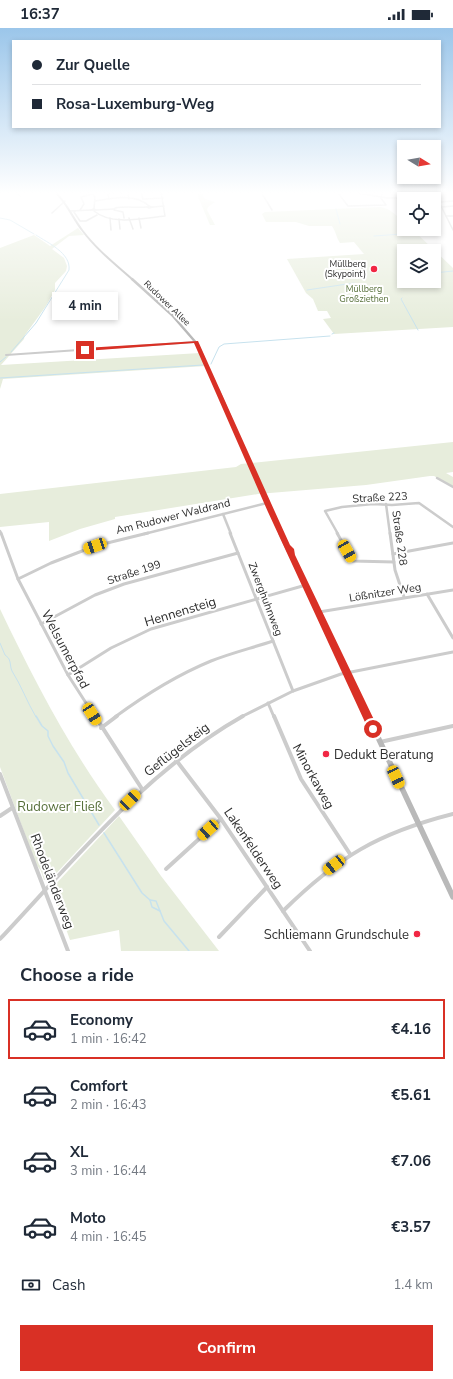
<!DOCTYPE html>
<meta charset="utf-8">
<style>
body{margin:0;font-family:"Nunito Sans",sans-serif;background:#f2f2f3;color:#1f2937;height:100vh;display:flex;flex-direction:column;font-size:15px;white-space:nowrap}
*{box-sizing:border-box;margin:0}
p{font-size:13px;color:#747a83}
.icon{flex:none;width:22px;height:22px;fill:none;stroke:currentColor;stroke-width:2;stroke-linecap:round;stroke-linejoin:round}
.map{position:relative;height:923px;overflow:hidden}
.side{display:flex;flex-direction:column;background:#fff;flex:1}
.side>*{flex:none}
.guide{position:absolute;left:12px;top:12px;width:429px;height:88px;border-radius:0px;box-shadow:0 2px 6px #0003;display:grid;align-content:center;height:88px;padding:0 20px;background:#fff}
.needle{width:26px;rotate:101deg}
.controls{position:absolute;left:397px;top:112px;display:grid;gap:8px}
.controls a{display:grid;place-items:center;width:44px;height:44px;border-radius:0px;background:#fff;box-shadow:0 2px 6px #0003;font-size:20px}
.end{position:absolute;width:18px;height:18px;margin:-9px;border:5px solid #d93025;background:#fff;box-shadow:0 0 0 2px #fff}
.from{border-radius:50%}
.bubble{position:absolute;height:28px;border-radius:0px;background:#fff;box-shadow:0 2px 6px #0003;font-size:13px;font-weight:700;line-height:28px;text-align:center}
.car{position:absolute;width:12px;height:24px;margin:-12px -6px;border-radius:5px;box-shadow:0 0 3px 1px #0007;background:linear-gradient(#f5c518 24%,#345 0 40%,#f5c518 0 76%,#345 0 86%,#f5c518 0)}
.guide b{display:flex;align-items:center;gap:14px;height:38px;font-size:15px}
.guide b+b{border-top:1px solid #e0e1e3}
.guide i{width:10px;height:10px;background:#1f2937}
ul{padding:0;list-style:none}
li{display:flex;align-items:center;gap:12px;height:60px;margin:0 8px 6px;padding:0 12px;border:2px solid transparent;border-radius:0px}
li div{flex:1}
li b{display:block;font-size:15px}
li em{font-style:normal;font-weight:700}
li.selected{border-color:#d93025}
li>.icon{width:36px;height:36px;stroke-width:1.5}
h2{padding:0 20px;font-size:18px;line-height:48px}
.pay{display:flex;align-items:center;gap:10px;height:44px;padding:0 20px;font-size:15px}
.pay p{margin-inline-start:auto}
.button{display:flex;gap:8px;margin-top:auto;padding:8px 20px}
.button a{flex:1;height:46px;border-radius:0px;background:#d93025;color:#fff;font-size:16px;font-weight:700;line-height:46px;text-align:center}
.status{display:flex;justify-content:space-between;align-items:center;height:28px;padding:0 20px;background:#fff;direction:ltr}
.status svg{height:11px;fill:currentColor}
.map>svg:first-child{display:block}
.green{fill:#e7eddc;fill-rule:evenodd}
.lines{fill:none;stroke-linecap:round;stroke-linejoin:round}
.stream-far1{stroke:#c7e2ee;stroke-width:1}
.stream{stroke:#c7e2ee;stroke-width:1.5}
.street-far4{stroke:#ccc;stroke-width:1.5}
.street-far3{stroke:#ccc;stroke-width:2}
.street-far2{stroke:#ccc;stroke-width:2.5}
.street-far1{stroke:#ccc;stroke-width:3}
.street{stroke:#ccc;stroke-width:4}
.secondary-far4{stroke:#b9b9b9;stroke-width:2}
.secondary-far3{stroke:#b9b9b9;stroke-width:2.5}
.secondary-far2{stroke:#b9b9b9;stroke-width:3.5}
.secondary-far1{stroke:#b9b9b9;stroke-width:4}
.secondary{stroke:#b9b9b9;stroke-width:5.5}
.route{fill:#d93025}
.poi-dot{fill:#f12643;stroke:#fff;stroke-width:1.5}
.labels{text-anchor:middle;stroke-width:4;stroke-linejoin:round;paint-order:stroke}
.far-poi-label{font-size:9px;fill:#2f2f2f;stroke:#fff;text-anchor:end}
.far-park-label{font-size:9px;fill:#566f39;stroke:#fff}
.far-street-label{font-size:9px;fill:#2f2f2f;stroke:#fff}
.street-label{font-size:11px;fill:#2f2f2f;stroke:#fff}
.near-street-label{font-size:13px;fill:#2f2f2f;stroke:#fff}
.near-poi-label{font-size:13px;fill:#2f2f2f;stroke:#fff;text-anchor:start}
.near-park-label{font-size:13px;fill:#566f39;stroke:#fff}
</style>
<div class="status"><b>16:37</b><svg viewBox="0 0 49 12"><path d="M0 12V9h3v3zM5 12V6h3v6zM10 12V3h3v9zM15 12V0h3v12zM26 1h20v11H26zM47 4h2v5h-2z"/></svg></div>
<div class="map">
<svg width="453" height="923" viewBox="0 0 453 923">
<rect width="100%" height="100%" fill="#fff"/>
<g class="green">
<path d="M196,164H201L205,171L215,174L208,179L207,182L215,197H210Z"/>
<path d="M380,179C390,180 397,188 404,194V201H412L453,240V299L334,306L323,291L331,290L327,283H318L313,271L306,265L287,231L364,226L354,214L340,215C336,209 336,204 332,198H309L296,194H266L262,186L265,184ZM404,223H434V253H404Z"/>
<path d="M78,200L84,207L69,208L52,221L64,230L67,238L66,243L55,255V262L46,278L25,307L24,311L1,337L200,325L206,338L3,351L0,361V220L34,207L50,218Z"/>
<path d="M453,414V444L446,445L453,449V458L434,448H430L366,457L258,466L115,489V491L80,501L49,513V494L0,499V466L236,439L241,436Z"/>
<path d="M0,581C33,650 69,720 115,782L51,851L47,850L44,852L41,843L36,836L0,739Z"/>
<path d="M119,788L161,848L219,923H121L119,902L70,912L53,865L54,858Z"/>
</g>
<g class="lines">
<g class="stream-far1">
<path d="M14,164L20,168"/>
<path d="M336,181L340,196"/>
<path d="M0,190L10,192L34,206"/>
<path d="M374,208L416,205"/>
<path d="M434,245L453,243"/>
<path d="M307,262L354,255"/>
<path d="M402,270L401,271L418,302"/>
<path d="M332,306L334,305"/>
<path d="M11,324L36,295L69,242C71,225 48,215 36,207"/>
<path d="M0,334L6,329"/>
<path d="M211,336L219,319L224,316L330,308"/>
<path d="M0,350L203,337"/>
<path d="M0,615C2,619 3,623 5,627C6,628 8,629 9,631C11,635 10,639 12,643C21,657 27,674 36,689"/>
</g>
<g class="stream">
<path d="M36,688L42,698L48,703V708L53,718L64,734L68,745L99,797"/>
<path d="M104,805L142,865L150,872L152,879L160,883L164,893L189,923"/>
<path d="M150,872L156,873L160,883"/>
</g>
<g class="street-far4">
<path d="M91,164L95,169L94,181"/>
<path d="M141,164L143,171"/>
<path d="M261,164L272,182"/>
<path d="M343,164L338,165L348,178L386,177L381,170L382,165"/>
<path d="M434,164L453,202"/>
<path d="M357,165L387,170L437,169"/>
<path d="M109,171L108,166L110,165H128L129,171"/>
<path d="M143,171L163,170"/>
<path d="M95,173C112,170 135,165 149,178"/>
<path d="M440,174L453,173"/>
<path d="M148,178L153,179L149,180L147,179Z"/>
<path d="M153,179L164,178"/>
<path d="M442,179L453,178"/>
<path d="M94,181L96,182H91Z"/>
<path d="M80,182L84,176L81,169L93,166"/>
<path d="M96,182L114,181"/>
<path d="M70,183L91,182"/>
<path d="M75,183L74,184L80,193H86L97,187"/>
<path d="M94,183C112,198 144,190 165,188L161,164"/>
<path d="M52,185L65,173"/>
<path d="M446,188H453"/>
<path d="M110,190L111,202"/>
<path d="M124,190L123,184L114,182L115,180C126,178 136,180 147,179"/>
<path d="M129,190L133,201"/>
<path d="M139,190L141,200"/>
<path d="M119,191L120,201"/>
</g>
<path class="street-far3" d="M6,327L195,314"/>
<g class="street-far2">
<path d="M437,450L453,459"/>
<path d="M386,476L390,506"/>
<path d="M223,486L231,506"/>
<path d="M0,503L1,506"/>
<path d="M144,506L267,475"/>
<path d="M338,506L325,483L342,479L373,476L392,477L419,475L453,499"/>
</g>
<g class="street-far1">
<path d="M1,505L18,551L68,647L95,689"/>
<path d="M230,505L293,663"/>
<path d="M337,505L353,533L394,534"/>
<path d="M390,505L395,542L404,569"/>
<path d="M393,526L453,515"/>
<path d="M18,551L51,535L95,518L148,505"/>
<path d="M427,566L453,610"/>
<path d="M319,584L453,562"/>
<path d="M41,596L95,567L124,556L238,525"/>
<path d="M68,647L111,620L151,601L306,557"/>
<path d="M268,675L274,689"/>
<path d="M115,689C145,667 177,647 211,633C231,625 252,620 273,613"/>
<path d="M241,689L293,663L341,646L453,624"/>
</g>
<g class="street">
<path d="M95,688L142,761"/>
<path d="M274,688L301,751L350,826"/>
<path d="M101,700L117,688"/>
<path d="M380,714L453,698"/>
<path d="M176,732L221,791L310,923"/>
<path d="M0,746L68,923"/>
<path d="M0,788L12,780"/>
<path d="M166,841L221,791"/>
<path d="M283,883C338,829 378,805 453,786"/>
<path d="M219,909L267,859"/>
<path d="M0,911C75,831 146,743 243,688"/>
</g>
<path class="secondary-far4" d="M55,164C67,175 72,189 82,202C96,221 115,236 133,252"/>
<path class="secondary-far3" d="M132,251L172,287L198,317L218,363"/>
<path class="secondary-far2" d="M218,362L281,506"/>
<g class="secondary-far1">
<path d="M280,505L288,522L292,527"/>
<path d="M287,518L292,524V527L368,689"/>
</g>
<path class="secondary" d="M368,688L453,869"/>
</g>
<linearGradient id="sky" x2="0" y2="1"><stop stop-color="#9bc6ea"/><stop offset="0.56" stop-color="#fff"/><stop offset="1" stop-color="#fff" stop-opacity="0"/></linearGradient>
<rect width="453" height="294" fill="url(#sky)"/>
<path class="route" d="M198,313L275,484L290,517L294,521L295,527L377,698L378,701L377,705L373,706L370,705L268,484L194,315L85,323L83,322L85,320Z"/>
<g class="poi-dot">
<circle cx="374" cy="241" r="4"/>
<circle cx="326" cy="726" r="4"/>
<circle cx="417" cy="906" r="4"/>
</g>
<g class="labels">
<g class="far-poi-label">
<text x="366" y="239">Müllberg<tspan x="366" dy="10">(Skypoint)</tspan></text>
</g>
<g class="far-park-label">
<text x="364" y="264">Müllberg<tspan x="364" dy="10">Großziethen</tspan></text>
</g>
<g class="far-street-label">
<text transform="translate(167 275) rotate(44)" y="3">Rudower Allee</text>
</g>
<g class="street-label">
<text transform="translate(380 469) rotate(-3)" y="4">Straße 223</text>
<text transform="translate(173 488) rotate(-14)" y="4">Am Rudower Waldrand</text>
<text transform="translate(400 510) rotate(82)" y="4">Straße 228</text>
<text transform="translate(134 544) rotate(-18)" y="4">Straße 199</text>
<text transform="translate(385 564) rotate(-9)" y="4">Lößnitzer Weg</text>
<text transform="translate(266 571) rotate(69)" y="4">Zwerghuhnweg</text>
</g>
<g class="near-street-label">
<text transform="translate(180 583) rotate(-17)" y="5">Hennensteig</text>
<text transform="translate(66 621) rotate(62)" y="5">Welsumerpfad</text>
<text transform="translate(176 721) rotate(-38)" y="5">Geflügelsteig</text>
<text transform="translate(314 748) rotate(61)" y="5">Minorkaweg</text>
<text transform="translate(254 820) rotate(56)" y="5">Lakenfelderweg</text>
<text transform="translate(53 853) rotate(69)" y="5">Rhodeländerweg</text>
</g>
<g class="near-poi-label">
<text x="334" y="731">Dedukt Beratung</text>
<text x="409" y="911" text-anchor="end">Schliemann Grundschule</text>
</g>
<g class="near-park-label">
<text x="60" y="783">Rudower Fließ</text>
</g>
</g>
</svg>
<div class="controls">
<a><svg class="needle" viewBox="-14 -14 28 28"><path d="M0-13l5 13h-10z" fill="#e53935"/><path d="M0 13l5-13h-10z" fill="#747a83"/></svg></a>
<a><svg class="icon" aria-label="locate" viewBox="0 0 24 24"><circle cx="12" cy="12" r="6"/><path d="M12 2v4M12 18v4M2 12h4M18 12h4"/></svg></a>
<a><svg class="icon" aria-label="layers" viewBox="0 0 24 24"><path d="M12 4l9 5-9 5-9-5zM3 14l9 5 9-5"/></svg></a>
</div>
<i class="end from" style="left:373px;top:701px"></i>
<i class="end" style="left:85px;top:322px"></i>
<div class="bubble" style="left:52px;top:264px;width:66px">4 min</div>
<i class="car" style="left:95px;top:518px;rotate:251deg"></i>
<i class="car" style="left:347px;top:523px;rotate:150deg"></i>
<i class="car" style="left:92px;top:686px;rotate:147deg"></i>
<i class="car" style="left:396px;top:749px;rotate:155deg"></i>
<i class="car" style="left:130px;top:772px;rotate:46deg"></i>
<i class="car" style="left:208px;top:802px;rotate:228deg"></i>
<i class="car" style="left:334px;top:837px;rotate:232deg"></i>
<div class="guide">
<b><i class="from"></i>Zur Quelle</b>
<b><i></i>Rosa-Luxemburg-Weg</b>
</div>
</div>
<section class="side">
<h2>Choose a ride</h2>
<ul>
<li class="selected"><svg class="icon" aria-label="car" viewBox="0 0 24 24"><path d="M5 17H2v-5l4-1 3-4h7l3 4 3 1v5h-3M9 17h6M6 11h13"/><circle cx="7" cy="17" r="2"/><circle cx="17" cy="17" r="2"/></svg><div><b>Economy</b><p>1 min · 16:42</p></div><em>€4.16</em></li>
<li><svg class="icon" aria-label="car" viewBox="0 0 24 24"><path d="M5 17H2v-5l4-1 3-4h7l3 4 3 1v5h-3M9 17h6M6 11h13"/><circle cx="7" cy="17" r="2"/><circle cx="17" cy="17" r="2"/></svg><div><b>Comfort</b><p>2 min · 16:43</p></div><em>€5.61</em></li>
<li><svg class="icon" aria-label="car" viewBox="0 0 24 24"><path d="M5 17H2v-5l4-1 3-4h7l3 4 3 1v5h-3M9 17h6M6 11h13"/><circle cx="7" cy="17" r="2"/><circle cx="17" cy="17" r="2"/></svg><div><b>XL</b><p>3 min · 16:44</p></div><em>€7.06</em></li>
<li><svg class="icon" aria-label="car" viewBox="0 0 24 24"><path d="M5 17H2v-5l4-1 3-4h7l3 4 3 1v5h-3M9 17h6M6 11h13"/><circle cx="7" cy="17" r="2"/><circle cx="17" cy="17" r="2"/></svg><div><b>Moto</b><p>4 min · 16:45</p></div><em>€3.57</em></li>
</ul>
<div class="pay"><svg class="icon" aria-label="cash" viewBox="0 0 24 24"><path d="M3 7h18v10H3z"/><circle cx="12" cy="12" r="2"/></svg>Cash<p>1.4 km</p></div>
<div class="button"><a>Confirm</a></div>
</section>
